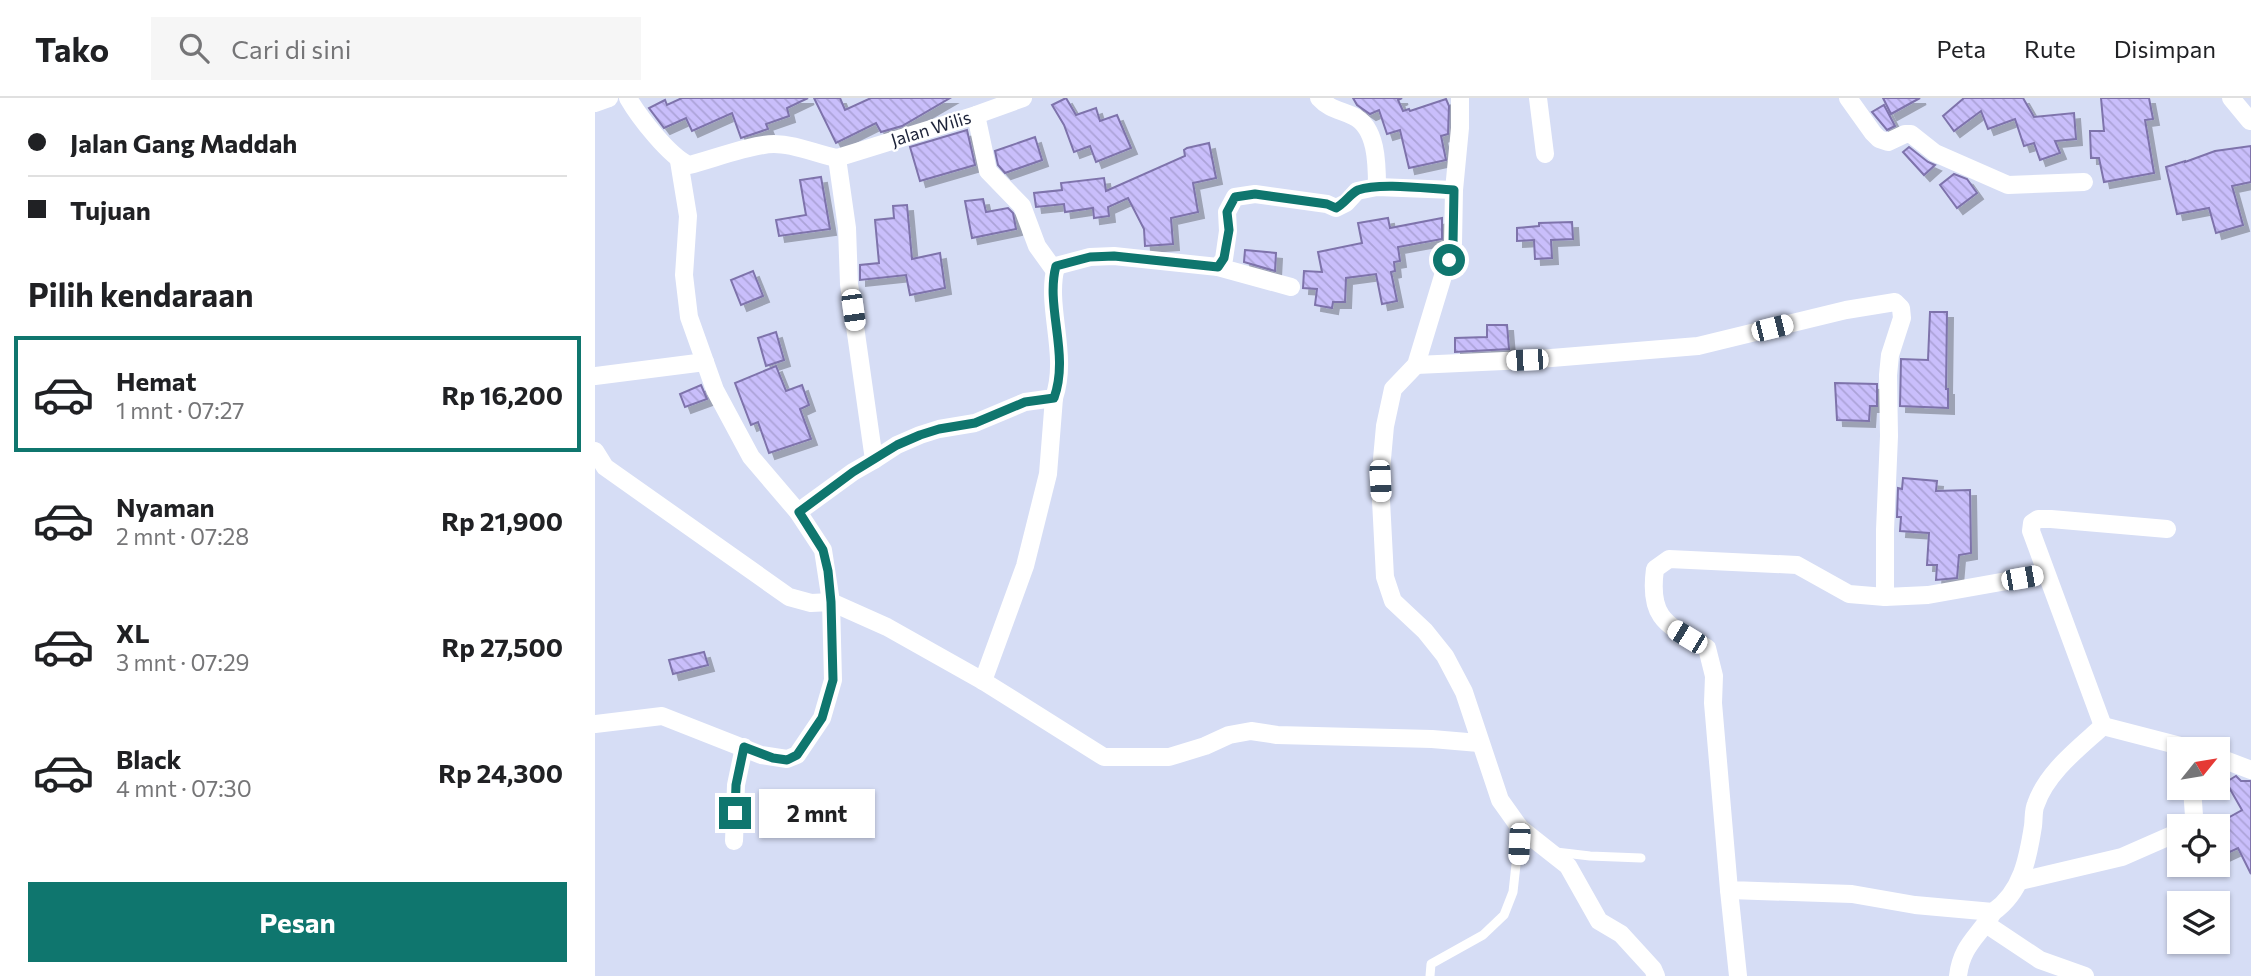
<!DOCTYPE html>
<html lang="id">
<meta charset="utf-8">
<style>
body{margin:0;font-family:Commissioner,sans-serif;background:#f6f6f6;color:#202124;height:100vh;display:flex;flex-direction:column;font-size:26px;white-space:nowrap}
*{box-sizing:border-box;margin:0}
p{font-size:23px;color:#757577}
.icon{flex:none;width:38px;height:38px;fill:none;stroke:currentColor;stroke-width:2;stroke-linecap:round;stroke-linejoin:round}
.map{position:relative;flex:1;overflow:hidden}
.details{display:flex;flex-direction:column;background:#fff;width:595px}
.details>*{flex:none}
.hud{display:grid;align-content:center;height:154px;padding:0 28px;background:#fff}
.needle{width:46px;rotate:60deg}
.fabs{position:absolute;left:1572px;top:639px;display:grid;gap:14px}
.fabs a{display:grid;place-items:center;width:63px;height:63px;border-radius:0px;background:#fff;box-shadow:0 2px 5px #0004;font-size:35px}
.end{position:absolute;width:32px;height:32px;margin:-16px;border:9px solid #0f766e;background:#fff;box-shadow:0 0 0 4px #fff}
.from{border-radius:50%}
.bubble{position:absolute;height:49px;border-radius:0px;background:#fff;box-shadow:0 2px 5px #0004;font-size:23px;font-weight:700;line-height:49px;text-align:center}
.car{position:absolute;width:21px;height:42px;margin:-21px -10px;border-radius:9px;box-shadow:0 0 5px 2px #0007;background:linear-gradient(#fff 24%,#345 0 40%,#fff 0 76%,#345 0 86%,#fff 0)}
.hud b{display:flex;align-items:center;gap:24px;height:66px;font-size:26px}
.hud b+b{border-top:2px solid #e0e0e0}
.hud i{width:18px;height:18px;background:#202124}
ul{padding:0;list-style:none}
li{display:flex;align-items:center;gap:21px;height:116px;margin:0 14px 10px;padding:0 14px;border:4px solid transparent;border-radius:0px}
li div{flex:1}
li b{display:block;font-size:26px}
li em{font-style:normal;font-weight:700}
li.on{border-color:#0f766e}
li>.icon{width:63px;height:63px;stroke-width:1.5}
h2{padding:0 28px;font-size:32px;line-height:84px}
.cta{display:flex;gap:14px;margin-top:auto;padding:14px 28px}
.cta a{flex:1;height:80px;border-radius:0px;background:#0f766e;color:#fff;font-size:28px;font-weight:700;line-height:80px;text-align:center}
header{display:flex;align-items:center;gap:42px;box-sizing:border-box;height:98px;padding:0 35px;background:#fff;border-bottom:2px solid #e0e0e0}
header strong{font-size:33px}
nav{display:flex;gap:38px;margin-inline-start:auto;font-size:24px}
.search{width:490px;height:63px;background:#f6f6f6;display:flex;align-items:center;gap:18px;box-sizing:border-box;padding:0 24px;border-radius:0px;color:#757577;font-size:26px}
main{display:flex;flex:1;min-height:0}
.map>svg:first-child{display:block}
.building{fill:url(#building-back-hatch);stroke:#7e73ab;stroke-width:2;filter:url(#shadow)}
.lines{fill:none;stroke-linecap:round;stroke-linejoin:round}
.service{stroke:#fff;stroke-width:9}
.minor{stroke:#fff;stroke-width:18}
.route{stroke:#0f766e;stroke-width:9}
.labels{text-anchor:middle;stroke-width:5;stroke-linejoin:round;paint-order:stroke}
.street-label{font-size:18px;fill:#1d2339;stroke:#fff}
</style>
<header>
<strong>Tako</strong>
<div class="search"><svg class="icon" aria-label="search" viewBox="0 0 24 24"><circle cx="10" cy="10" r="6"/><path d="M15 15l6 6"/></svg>Cari di sini</div>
<nav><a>Peta</a><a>Rute</a><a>Disimpan</a></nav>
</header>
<main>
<section class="details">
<div class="hud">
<b><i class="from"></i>Jalan Gang Maddah</b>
<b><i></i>Tujuan</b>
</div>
<h2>Pilih kendaraan</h2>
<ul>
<li class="on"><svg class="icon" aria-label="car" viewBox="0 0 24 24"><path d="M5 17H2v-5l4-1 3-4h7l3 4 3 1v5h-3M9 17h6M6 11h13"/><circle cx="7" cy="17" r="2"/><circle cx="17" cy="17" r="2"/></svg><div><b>Hemat</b><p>1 mnt · 07:27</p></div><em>Rp 16,200</em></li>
<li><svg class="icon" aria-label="car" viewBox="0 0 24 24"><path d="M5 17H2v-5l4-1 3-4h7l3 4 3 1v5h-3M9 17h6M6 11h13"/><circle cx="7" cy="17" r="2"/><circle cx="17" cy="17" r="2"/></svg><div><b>Nyaman</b><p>2 mnt · 07:28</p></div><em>Rp 21,900</em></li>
<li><svg class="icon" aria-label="car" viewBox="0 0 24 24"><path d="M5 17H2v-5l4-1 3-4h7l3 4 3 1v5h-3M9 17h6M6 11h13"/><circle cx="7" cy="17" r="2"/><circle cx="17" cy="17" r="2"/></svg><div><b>XL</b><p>3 mnt · 07:29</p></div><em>Rp 27,500</em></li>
<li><svg class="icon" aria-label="car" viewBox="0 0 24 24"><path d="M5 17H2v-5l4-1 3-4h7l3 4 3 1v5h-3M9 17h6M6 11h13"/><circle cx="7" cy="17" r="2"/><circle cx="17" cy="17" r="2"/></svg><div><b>Black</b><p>4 mnt · 07:30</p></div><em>Rp 24,300</em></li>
</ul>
<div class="cta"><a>Pesan</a></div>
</section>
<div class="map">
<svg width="1656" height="878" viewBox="0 0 1656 878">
<defs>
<pattern id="building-back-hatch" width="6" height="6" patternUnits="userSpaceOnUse" patternTransform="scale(1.75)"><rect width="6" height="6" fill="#c9befb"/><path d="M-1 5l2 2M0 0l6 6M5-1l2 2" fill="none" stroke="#aca3d8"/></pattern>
<filter id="shadow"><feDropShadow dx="6" dy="6" stdDeviation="0" flood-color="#0004"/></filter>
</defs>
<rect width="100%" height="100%" fill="#d6ddf5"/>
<g class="building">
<path d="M87,0H213L192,10L194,18L171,26L173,31L146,40L137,15L97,33L91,20L69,30L54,10L70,2L72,7Z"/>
<path d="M219,0H245L250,12L276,0H355L307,28L286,34L281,25L241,45Z"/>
<path d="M471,0L481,17L501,10L505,23L522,17L536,50L501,64L495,48L479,54L469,27L457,7Z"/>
<path d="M758,0H807L803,2L808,13L814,11L815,13L851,1L854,8L853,36L846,38L851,62L814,70L805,32L792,36L784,12L775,16L762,7Z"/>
<path d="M1288,0H1325L1296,16Z"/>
<path d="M1369,0H1428L1439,19L1479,15L1481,41L1460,43L1465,55L1445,62L1439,45L1429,48L1420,21L1393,31L1386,13L1359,33L1348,18Z"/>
<path d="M1506,0H1554L1558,21L1550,22L1559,75L1509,84L1504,60H1496L1495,33H1509Z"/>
<path d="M1289,7L1300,28L1292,32L1277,14Z"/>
<path d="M372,32L380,67L325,83L315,49Z"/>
<path d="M440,39L447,62L410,75L403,67L400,53Z"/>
<path d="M614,45L621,80L598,85L603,114L576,120L578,146L550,148L549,131L533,100L513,109L514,118L499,120L498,110L470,114L469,106L441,109L439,95L467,92L466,85L509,80L511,93L590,58L589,52L592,50Z"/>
<path d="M1656,48V84L1637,88L1648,127L1621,135L1614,110L1582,116L1571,69L1590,63V64L1620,53Z"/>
<path d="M1314,49L1333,64L1340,67L1329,77L1308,54Z"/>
<path d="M1359,76L1372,81L1382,95L1362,110L1345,87Z"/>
<path d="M226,79L235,131L184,138L181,122L211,117L205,82Z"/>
<path d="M388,101L391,114L413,110L418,115L421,131L377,140L370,103Z"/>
<path d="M312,107L317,161L345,155L350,190L315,197L311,177L265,182V167L284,165L280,122L299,120L298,108Z"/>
<path d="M793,120L795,130L847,120V141L803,149L805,163L799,164L800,173L796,174L802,203L787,206L781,176L751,180L750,204H738L737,210L720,207L722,191L708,190L709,173L727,174L723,154L767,145L763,125Z"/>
<path d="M977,124L978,141L956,142L957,160L940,161L939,142L922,143V130L944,128V125Z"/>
<path d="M650,152L681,155L680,173L649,164Z"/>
<path d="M158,173L168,198L146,207L136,182Z"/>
<path d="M1335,214H1352L1351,291H1353V310L1305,308L1306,261L1333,262Z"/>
<path d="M892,227H912L914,251L860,254V240L892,239Z"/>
<path d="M181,234L189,262L171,268L163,240Z"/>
<path d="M181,268L191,293L207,287L214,307L205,311L216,341L174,355L163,324L156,327L140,285Z"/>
<path d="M1240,285L1282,286V308H1275L1274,323L1242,322Z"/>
<path d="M106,287L112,301L90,309L85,296Z"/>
<path d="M1308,380L1342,383L1341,393L1375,392L1376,455L1364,457L1362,480L1341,482L1342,467H1332L1334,435L1305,433L1306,419H1302L1303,390L1307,391Z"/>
<path d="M109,554L113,567L78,576L74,562Z"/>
<path d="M1641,678L1646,683H1656V776L1643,750L1622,760V726L1647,712L1631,684Z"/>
</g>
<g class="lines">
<g class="service">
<path d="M961,754L995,758L1046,760"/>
<path d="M835,878L836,866L888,837L909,817L918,794L925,730"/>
</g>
<g class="minor">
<path d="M33,0C44,19 74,58 94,67C118,61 157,46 179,46C201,46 221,56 242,60L381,17L428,0"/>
<path d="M724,0C734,11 745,12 758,18C782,29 782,66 782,89"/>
<path d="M865,0V30L859,92L858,145L821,267L798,291L790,328L785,383L790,479L798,503L830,533L850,558L869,594L905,702L925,730L973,768L1004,823L1026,836L1058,871L1061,878"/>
<path d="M943,0L950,56"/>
<path d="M1253,0L1278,35L1284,41L1293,44L1310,36H1316L1340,55L1413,87L1489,84"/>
<path d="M1636,0L1655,23"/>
<path d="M0,5L14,0"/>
<path d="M381,17L393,73L427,108L442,148L460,173"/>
<path d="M623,169L696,189"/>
<path d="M821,267L932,262L1103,248L1251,212L1300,204L1306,210L1307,220L1295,257L1293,277L1294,338L1290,432V499"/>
<path d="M0,278L110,264"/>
<path d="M0,353L10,369L194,499L216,505L236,504L292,529L388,583L509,659H574L610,648L634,637L656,633L682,637L837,641L884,645"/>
<path d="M279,362L302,347L325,337L344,331L380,325L430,304L459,300C474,256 450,209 461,168L495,159L519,158L623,169L629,161L633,133L632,114L640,99L660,96L732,106L741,110L751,105L762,93L782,89L859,92"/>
<path d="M203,414L258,374L279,362L254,186L252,130L242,60"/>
<path d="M388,583L430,468L453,376L459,300"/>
<path d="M0,626L67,618L166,657L192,661L202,657L227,620L238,582L236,504L228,452L203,414L156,359L120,292L94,219L89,177L93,118L84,63"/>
<path d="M1508,628L1436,433L1437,425L1443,421H1456L1572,431"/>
<path d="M1508,628L1597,651"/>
<path d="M1622,659L1656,672"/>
<path d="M1594,728L1599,718L1597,690"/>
<path d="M139,743L141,687L149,649"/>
<path d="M1425,783L1527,759L1584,734"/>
<path d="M1134,792L1143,878"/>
<path d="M1398,814C1427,794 1433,760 1438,728C1439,721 1438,712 1441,706C1452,674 1484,650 1508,628"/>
<path d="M1391,826L1445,862L1490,878"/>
<path d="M1363,878C1367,846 1384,839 1398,814L1320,807L1257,796L1134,792L1118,605L1119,578L1112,550C1073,527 1053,522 1060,471L1074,461L1202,467L1254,496L1290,499L1333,497L1451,476"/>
</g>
</g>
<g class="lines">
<path class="route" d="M140,715L141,687L149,649L178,660L192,662L202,657L227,620L238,582L236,504L233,473L228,452L204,414L258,374L302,347L325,337L344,331L380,325L430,304L459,300C475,256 450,209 461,168L495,159L519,158L623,169L629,160L634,132L632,114L640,99L660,96L732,106L741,110C750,105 756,95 763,92C785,84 835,91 859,92L858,145L854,162"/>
</g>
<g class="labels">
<g class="street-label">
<text transform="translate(336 31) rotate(-17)" y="6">Jalan Wilis</text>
</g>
</g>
</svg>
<div class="fabs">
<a><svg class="needle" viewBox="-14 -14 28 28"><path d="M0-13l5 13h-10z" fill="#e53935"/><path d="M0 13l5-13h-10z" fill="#757577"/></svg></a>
<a><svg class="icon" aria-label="locate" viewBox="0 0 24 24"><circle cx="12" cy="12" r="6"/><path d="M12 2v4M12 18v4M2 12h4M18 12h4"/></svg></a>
<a><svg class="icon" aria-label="layers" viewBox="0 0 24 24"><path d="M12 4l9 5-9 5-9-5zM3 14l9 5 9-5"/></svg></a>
</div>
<i class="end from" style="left:854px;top:162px"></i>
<i class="end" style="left:140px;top:715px"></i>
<div class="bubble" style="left:164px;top:691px;width:116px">2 mnt</div>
<i class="car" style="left:258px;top:212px;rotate:172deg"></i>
<i class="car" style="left:1177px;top:230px;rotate:76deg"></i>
<i class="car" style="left:932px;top:262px;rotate:268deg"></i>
<i class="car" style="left:785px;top:383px;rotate:177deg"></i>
<i class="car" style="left:1427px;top:480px;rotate:80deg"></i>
<i class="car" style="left:1092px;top:539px;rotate:301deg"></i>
<i class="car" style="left:924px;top:746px;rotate:183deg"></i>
</div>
</main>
